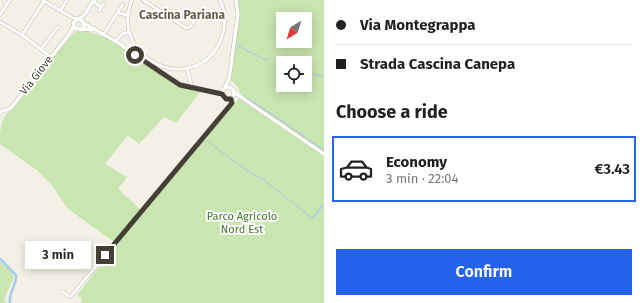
<!DOCTYPE html>
<meta charset="utf-8">
<style>
body{margin:0;font-family:"Fira Sans",sans-serif;background:#f6f6f6;color:#202124;height:100vh;display:flex;flex-direction:column;font-size:15px;white-space:nowrap}
*{box-sizing:border-box;margin:0}
p{font-size:13px;color:#757577}
.icon{flex:none;width:22px;height:22px;fill:none;stroke:currentColor;stroke-width:2;stroke-linecap:round;stroke-linejoin:round}
.map{position:relative;flex:1;overflow:hidden}
.panel{display:flex;flex-direction:column;background:#fff;width:320px}
.panel>*{flex:none}
.banner{display:grid;align-content:center;height:88px;padding:0 12px;background:#fff}
.needle{width:26px;rotate:218deg}
.buttons{position:absolute;left:276px;top:12px;display:grid;gap:8px}
.buttons a{display:grid;place-items:center;width:36px;height:36px;border-radius:0px;background:#fff;box-shadow:0 2px 10px #0003;font-size:20px}
.end{position:absolute;width:18px;height:18px;margin:-9px;border:5px solid #454036;background:#fff;box-shadow:0 0 0 2px #fff}
.from{border-radius:50%}
.bubble{position:absolute;height:28px;border-radius:0px;background:#fff;box-shadow:0 2px 10px #0003;font-size:13px;font-weight:600;line-height:28px;text-align:center}
.banner b{display:flex;align-items:center;gap:14px;height:38px;font-size:15px}
.banner b+b{border-top:1px solid #e0e0e0}
.banner i{width:10px;height:10px;background:#202124}
ul{padding:0;list-style:none}
li{display:flex;align-items:center;gap:12px;height:66px;margin:0 8px 6px;padding:0 4px;border:2px solid transparent;border-radius:0px}
li div{flex:1}
li b{display:block;font-size:15px}
li em{font-style:normal;font-weight:600}
li.current{border-color:#2563eb}
li>.icon{width:36px;height:36px;stroke-width:1.5}
h2{padding:0 12px;font-size:18px;line-height:48px}
.cta{display:flex;gap:8px;margin-top:auto;padding:8px 12px}
.cta a{flex:1;height:46px;border-radius:0px;background:#2563eb;color:#fff;font-size:16px;font-weight:600;line-height:46px;text-align:center}
main{display:flex;flex:1;min-height:0}
.map>svg:first-child{display:block}
.green{fill:#cae6b0;fill-rule:evenodd}
.lines{fill:none;stroke-linecap:round;stroke-linejoin:round}
.stream{stroke:#a4caed;stroke-width:1}
.canal{stroke:#a4caed;stroke-width:2.5}
.minor-casing{stroke:#beb8a9;stroke-width:4}
.tertiary-casing{stroke:#beb8a9;stroke-width:4.5}
.minor{stroke:#fff;stroke-width:3}
.tertiary{stroke:#fff;stroke-width:3.5}
.route{stroke:#454036;stroke-width:5}
.labels{text-anchor:middle;stroke-width:4;stroke-linejoin:round;paint-order:stroke}
.street-label{font-size:11px;fill:#454036;stroke:#fff}
.park-label{font-size:11px;fill:#42752b;stroke:#fff}
.neighbourhood-label{font-size:12px;font-weight:bold;fill:#685f4d;stroke:#fff}
</style>
<main>
<div class="map">
<svg width="324" height="303" viewBox="0 0 324 303">
<rect width="100%" height="100%" fill="#f3f0e6"/>
<g class="green">
<path d="M238,0H324V303H80L82,300L77,295L115,247L241,96L238,87L230,79L239,10ZM283,19H305V41H283ZM283,63H305V85H283Z"/>
<path d="M85,31L107,38L181,87L200,92L176,123L164,117L139,144L128,135L105,164L127,177L118,189L141,210L114,242L68,209L51,184L38,171L0,144C0,131 0,118 11,110L70,37L76,32Z"/>
<path d="M0,262L10,270L14,277L4,300L7,303H0Z"/>
</g>
<g class="lines">
<g class="stream">
<path d="M236,45L266,60L268,58"/>
<path d="M308,72L324,77"/>
<path d="M247,98L275,116L324,150"/>
<path d="M207,141L246,170L264,180L312,218L324,203"/>
<path d="M313,218L324,205"/>
</g>
<path class="canal" d="M0,259L16,275C17,285 8,293 10,303"/>
<defs>
<g id="minor">
<path d="M42,0L73,18L78,19"/>
<path d="M132,0C108,59 193,98 220,42C226,28 226,13 220,0"/>
<path d="M143,0L186,28L190,27L198,16"/>
<path d="M93,1L101,7"/>
<path d="M61,10L67,0"/>
<path d="M99,11L104,3"/>
<circle cx="199" cy="14" r="2"/>
<path d="M118,13L128,15"/>
<path d="M0,15L10,0"/>
<path d="M0,22L22,35L51,57"/>
<path d="M105,32L123,4"/>
<path d="M22,35L44,1"/>
<path d="M116,41L122,34L129,32"/>
<path d="M41,49L58,27"/>
<path d="M187,68L192,87"/>
<path d="M62,291L68,296H71L230,107L231,99"/>
</g>
<g id="tertiary">
<path d="M79,19L85,14L94,0"/>
<path d="M84,23L120,44L145,63L179,84L222,94"/>
<path d="M80,30L84,27V23L81,20L78,19L73,23L75,28L92,30"/>
<circle cx="228" cy="93" r="6"/>
<path d="M225,87L229,79L238,15L236,0"/>
<path d="M235,93L324,154"/>
<path d="M0,112L11,108L68,36L74,26"/>
</g>
</defs>
<use href="#minor" class="minor-casing"/>
<use href="#tertiary" class="tertiary-casing"/>
<use href="#minor" class="minor"/>
<use href="#tertiary" class="tertiary"/>
</g>
<g class="lines">
<path class="route" d="M105,255L232,103L231,99H226L222,94L180,85L135,55"/>
</g>
<g class="labels">
<g class="street-label">
<text transform="translate(36 75) rotate(-52)" y="4">Via Giove</text>
</g>
<g class="park-label">
<text x="242" y="220">Parco Agricolo<tspan x="242" dy="13">Nord Est</tspan></text>
</g>
<g class="neighbourhood-label">
<text x="182" y="19">Cascina Pariana</text>
</g>
</g>
</svg>
<div class="buttons">
<a><svg class="needle" viewBox="-14 -14 28 28"><path d="M0-13l5 13h-10z" fill="#e53935"/><path d="M0 13l5-13h-10z" fill="#757577"/></svg></a>
<a><svg class="icon" aria-label="locate" viewBox="0 0 24 24"><circle cx="12" cy="12" r="6"/><path d="M12 2v4M12 18v4M2 12h4M18 12h4"/></svg></a>
</div>
<i class="end from" style="left:135px;top:55px"></i>
<i class="end" style="left:105px;top:255px"></i>
<div class="bubble" style="left:25px;top:241px;width:66px">3 min</div>
</div>
<section class="panel">
<div class="banner">
<b><i class="from"></i>Via Montegrappa</b>
<b><i></i>Strada Cascina Canepa</b>
</div>
<h2>Choose a ride</h2>
<ul>
<li class="current"><svg class="icon" aria-label="car" viewBox="0 0 24 24"><path d="M5 17H2v-5l4-1 3-4h7l3 4 3 1v5h-3M9 17h6M6 11h13"/><circle cx="7" cy="17" r="2"/><circle cx="17" cy="17" r="2"/></svg><div><b>Economy</b><p>3 min · 22:04</p></div><em>€3.43</em></li>
</ul>
<div class="cta"><a>Confirm</a></div>
</section>
</main>
